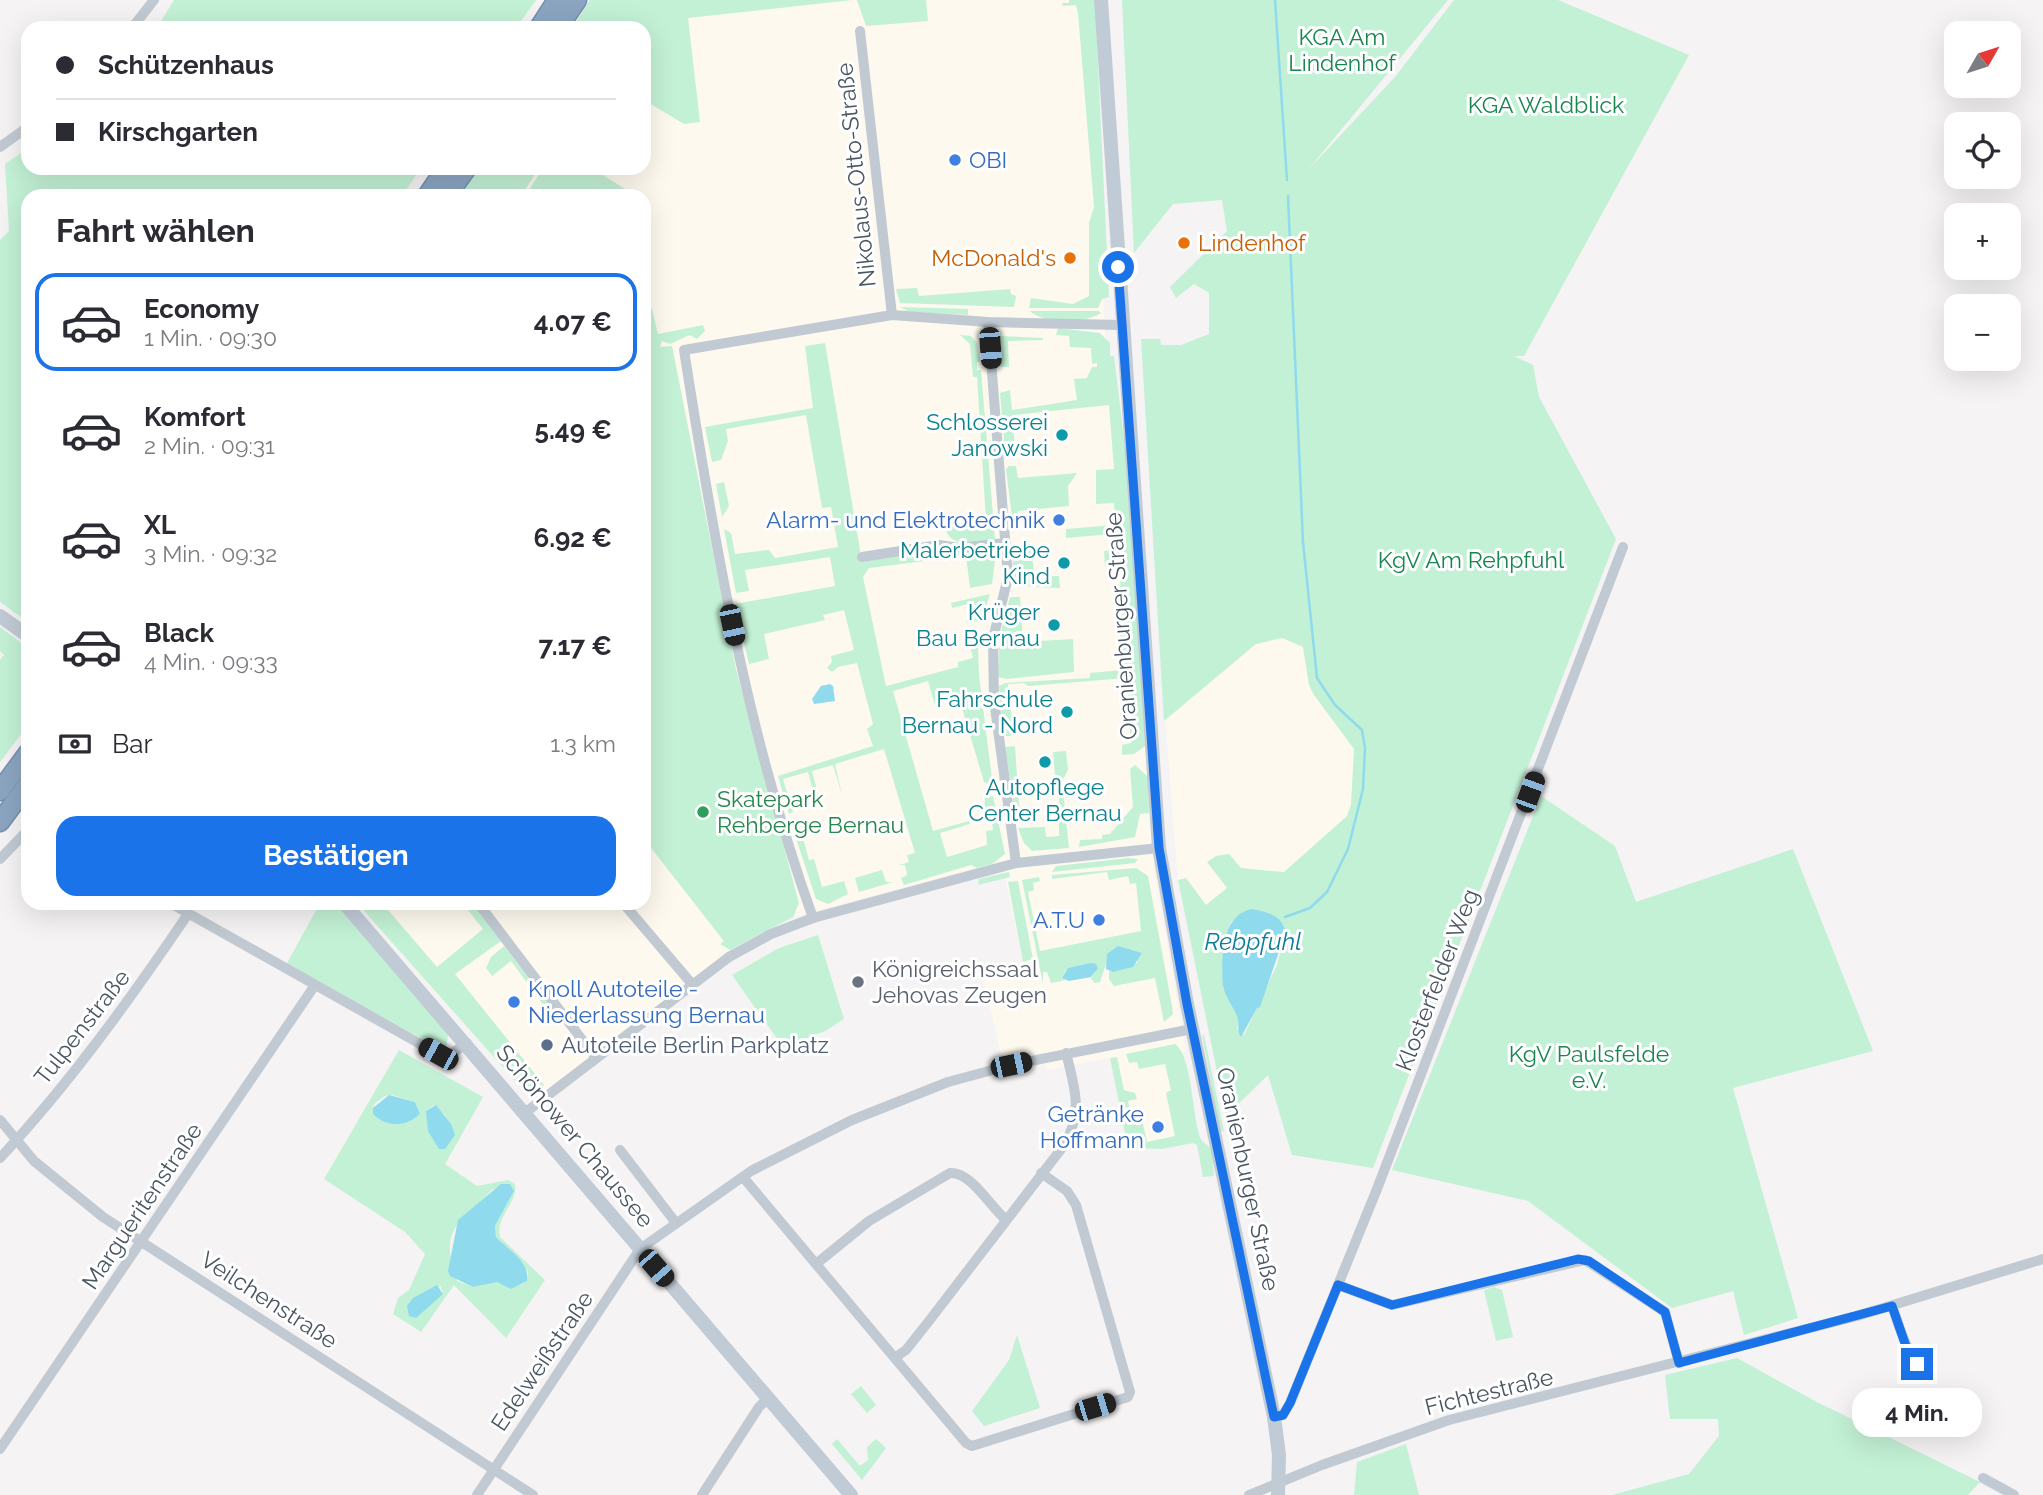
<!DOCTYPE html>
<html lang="de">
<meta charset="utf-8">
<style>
body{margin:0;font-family:Raleway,sans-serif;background:#f2f2f3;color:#2b2b33;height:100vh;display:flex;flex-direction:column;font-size:26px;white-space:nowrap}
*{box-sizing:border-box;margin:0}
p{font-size:23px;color:#7c7c81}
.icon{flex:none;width:38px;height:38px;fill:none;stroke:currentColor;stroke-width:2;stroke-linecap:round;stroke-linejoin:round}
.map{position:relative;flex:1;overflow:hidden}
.drawer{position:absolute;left:21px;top:189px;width:630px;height:721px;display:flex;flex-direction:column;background:#fff;border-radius:21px;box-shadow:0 7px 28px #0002}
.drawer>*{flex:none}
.guide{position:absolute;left:21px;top:21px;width:630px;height:154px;border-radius:21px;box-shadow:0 7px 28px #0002;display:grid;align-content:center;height:154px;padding:0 35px;background:#fff}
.needle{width:46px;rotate:51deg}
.fabs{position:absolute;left:1944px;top:21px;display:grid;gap:14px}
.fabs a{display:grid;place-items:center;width:77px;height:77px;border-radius:14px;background:#fff;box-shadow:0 7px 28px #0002;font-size:35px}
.end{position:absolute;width:32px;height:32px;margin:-16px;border:9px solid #1a73e8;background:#fff;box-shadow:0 0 0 4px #fff}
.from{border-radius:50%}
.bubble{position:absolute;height:49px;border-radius:21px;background:#fff;box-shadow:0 7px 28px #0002;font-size:23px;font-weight:700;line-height:49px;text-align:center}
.car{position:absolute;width:21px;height:42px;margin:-21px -10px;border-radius:9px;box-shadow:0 0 5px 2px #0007;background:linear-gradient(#222 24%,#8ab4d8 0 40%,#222 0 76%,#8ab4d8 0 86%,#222 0)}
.guide b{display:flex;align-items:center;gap:24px;height:66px;font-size:26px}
.guide b+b{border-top:2px solid #e1e1e2}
.guide i{width:18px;height:18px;background:#2b2b33}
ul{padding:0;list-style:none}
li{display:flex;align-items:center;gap:21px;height:98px;margin:0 14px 10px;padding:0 21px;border:4px solid transparent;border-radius:21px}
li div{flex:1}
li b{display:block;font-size:26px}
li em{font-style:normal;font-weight:700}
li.selected{border-color:#1a73e8}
li>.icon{width:63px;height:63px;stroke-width:1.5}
h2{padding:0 35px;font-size:32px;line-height:84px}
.pay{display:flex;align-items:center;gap:18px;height:77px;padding:0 35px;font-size:26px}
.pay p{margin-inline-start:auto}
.primary-button{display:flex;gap:14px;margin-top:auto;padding:14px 35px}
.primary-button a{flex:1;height:80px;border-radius:21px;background:#1a73e8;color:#fff;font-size:28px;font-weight:700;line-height:80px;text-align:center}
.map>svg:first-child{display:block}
.commercial{fill:#fdf9ef}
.green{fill:#c3f1d5;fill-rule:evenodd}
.water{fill:#90daee}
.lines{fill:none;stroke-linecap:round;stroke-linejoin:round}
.stream{stroke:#90daee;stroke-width:2.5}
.motorway-casing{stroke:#7690ad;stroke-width:21}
.minor{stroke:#c1cad2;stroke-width:10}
.secondary{stroke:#c1cbd6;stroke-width:14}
.motorway{stroke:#8ba5c1;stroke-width:18}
.route{stroke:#1a73e8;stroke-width:9}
.shop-dot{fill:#3f7fe0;stroke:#fff;stroke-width:2.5}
.food-dot{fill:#e8710a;stroke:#fff;stroke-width:2.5}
.culture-dot{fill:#0f9aa8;stroke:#fff;stroke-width:2.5}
.leisure-dot{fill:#2e9e5b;stroke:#fff;stroke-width:2.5}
.worship-dot{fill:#6b7280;stroke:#fff;stroke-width:2.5}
.service-dot{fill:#5c6f8a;stroke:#fff;stroke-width:2.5}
.labels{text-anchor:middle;stroke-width:6;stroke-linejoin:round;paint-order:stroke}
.park-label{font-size:23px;fill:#17864f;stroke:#fff}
.shop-label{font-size:23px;fill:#366cbe;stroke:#fff;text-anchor:end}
.street-label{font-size:23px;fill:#4a5661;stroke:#fff}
.food-label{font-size:23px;fill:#c56008;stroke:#fff;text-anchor:start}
.culture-label{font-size:23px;fill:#0d838f;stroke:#fff;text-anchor:end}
.leisure-label{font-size:23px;fill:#27864d;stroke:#fff;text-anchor:start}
.worship-label{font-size:23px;fill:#5b616d;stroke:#fff;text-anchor:start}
.service-label{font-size:23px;fill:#4e5e75;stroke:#fff;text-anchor:start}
.water-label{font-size:24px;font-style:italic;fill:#0c7c9b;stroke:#fff}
</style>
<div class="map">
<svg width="2043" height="1495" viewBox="0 0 2043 1495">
<rect width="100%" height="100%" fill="#f5f3f3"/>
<g class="commercial">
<path d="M650,0H1081L1124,584L1147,741L1154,868L1186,1051L1175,1053L1193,1142L1162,1149L1128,1148L1110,1058L1047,1070L1042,1053L1003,1062L982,974L1023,964L1002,861L793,917L797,913L736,669L672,347L644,353V196H521L539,168H644V28Z"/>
<path d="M1303,542L1357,724L1350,841L1188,929L1178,880L1162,682Z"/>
<path d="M644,839L730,950L532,1101L357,903H644Z"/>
</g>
<g class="green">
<path d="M174,0H536L516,28H157Z"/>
<path d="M590,0H852L688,18L700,122L684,124L644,100V28H572Z"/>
<path d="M857,0H926L928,21L866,26Z"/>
<path d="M1069,0H1095L1109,297L1102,299L1098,308H1029L1031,298L1073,304L1089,296V223L1094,207L1078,13L1076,5L1063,6L1062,3H1069Z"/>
<path d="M1122,0H1448L1308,170L1395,77L1454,0H1558L1689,55L1524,356H1514L1533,365L1539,397L1616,539L1373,1168L1292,1155L1268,1075L1226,1116L1178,880L1186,878L1206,905L1227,888L1207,862L1216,856L1229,854L1241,868L1284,872L1347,816L1351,805L1354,749L1314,695L1309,685L1303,647L1282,638L1256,644L1164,721L1141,339H1160L1161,345H1181L1209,334V293L1194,284L1176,298L1170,287L1227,231L1222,200L1173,204L1134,253ZM1252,909L1278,918L1285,934L1277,965L1244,1035L1237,1029L1239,1019L1223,988L1231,922L1245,911Z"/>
<path d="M28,148V168H421L402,196H28V441L25,443L28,450V622L0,602V240L9,231L5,164Z"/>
<path d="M479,168H539L521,196H460Z"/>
<path d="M543,168H592L636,196H525Z"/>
<path d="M917,288L919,296L1010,289L1011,294L1016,296L1014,307L900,303L896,289Z"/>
<path d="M900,307L968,309V315L910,312Z"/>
<path d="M652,309L658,334L703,325L705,331L697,339L690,335L670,344L662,341L660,347L672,346L736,669L799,903L793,917L730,950L720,944L724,941L644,839V311Z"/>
<path d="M1030,311H1099L1101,313C1088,323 1042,324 1030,311Z"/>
<path d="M1058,328L1100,333L1110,343V356H1114L1129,479L1145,746L1134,754L1122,755V745L1131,743L1126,678L1028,686L1024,683L1008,684L1013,729L1011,736H1003L999,686L1005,683L1090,678V673L1123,670L1120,635H1124L1119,567H1105L1104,551L1112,550L1111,534L1066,538V529L1115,525L1114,503L1096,504V470L1114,469L1109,405L1013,415L1015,453H1005L1000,393L1010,390L1012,410L1077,400L1074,379L1087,378L1092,367H1097V363L1092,364L1091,348L1070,347L1069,336L1056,335Z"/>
<path d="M960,335L971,336L977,343L980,362H977V370H981L995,539C976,541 951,551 945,527L986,520L977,377H973L970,344Z"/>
<path d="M1000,336L1043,338V340L1008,341L1009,367H1001C994,359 996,345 1000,336Z"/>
<path d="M825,343L862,562L924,552L995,549L996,553L992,584L970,588L966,556L869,568L863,577L886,686L958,667V662L973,658L970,646L978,645L979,675L993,787L984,782L959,698L935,705L928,681L893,691L933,831L969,821L970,824L940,833L947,857L987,845L986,831L993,830L991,812H984L985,798L993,796L1005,854L992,864L977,868L971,865L904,885L901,878L907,875L905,865H899L909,862L907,855L915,853L884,749L835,764L842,795L833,765L812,771L820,801L816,802L808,772L783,779L793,812L789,814L778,776L873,746L867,729L873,724L857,663L838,667L832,672L827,668L832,662L831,656L854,650L844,610L823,615L825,620L764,634L769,659L749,664L735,604L835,586L830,557L745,570L749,591L736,593L724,529L731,533L735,554L769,550L775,558L838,547L831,507L822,508L806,415L726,429L728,441L721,460L712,462L705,427L813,408L805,346Z"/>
<path d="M1009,466H1016L1018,478L1077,473L1068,486L1069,506L1018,511L1019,525H1013L1006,469Z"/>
<path d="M724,482L729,506L722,517L716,484Z"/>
<path d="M1017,551H1031L1036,583L1052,581V576H1059L1060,588L1016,586L1012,582L1013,553Z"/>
<path d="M990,594L982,620L967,623L966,620L972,618L968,604L952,608L951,603Z"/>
<path d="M1010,597H1020L1023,642L1073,639L1074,672L1006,679L998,677L999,639Z"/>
<path d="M0,627L28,648V725L0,762V660L4,655L0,651Z"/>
<path d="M1015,746L1019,805L1027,815L1016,818L1005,747Z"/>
<path d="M1066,751L1068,770L1062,781L1069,848L1032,851L1024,843L1018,828L1045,827L1046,837L1059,836V792L1050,790L1056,789L1053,752Z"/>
<path d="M1135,765L1148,777L1149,813L1140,814L1135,837L1079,847L1080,840L1102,839V835L1110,834L1133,807L1130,769Z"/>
<path d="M1541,796L1615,846L1636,902L1793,849L1873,1051L1733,1088L1798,1318L1744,1335L1733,1291L1672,1308L1528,1201L1392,1170Z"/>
<path d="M799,824L809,860L814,859L822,887L844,881L848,894L828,904L816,899L792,826Z"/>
<path d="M1128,858L1138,859L1135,863L1052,872L1056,866Z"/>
<path d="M1136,868L1148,876L1172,1006L1173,1014L1164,1022L1155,978L1114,986L1109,979V971L1126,969L1138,962L1129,950L1107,961L1100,982L1095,983L1091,979L1098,966L1066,970L1062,978L1066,980L1051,983L1047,972H1043V984L1022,880L1039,877L1040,881L1033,883L1034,890L1028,892L1040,951L1141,931L1136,883L1130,884L1128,876L1109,880L1107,872L1052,879V875Z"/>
<path d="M882,870L886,882H893L859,892L855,878Z"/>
<path d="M1009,872L1010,877L978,885L979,879Z"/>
<path d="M1018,881L1033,959L1023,962L1008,882Z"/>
<path d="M320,903H338L449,1031L445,1051L286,965Z"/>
<path d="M357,903H382L437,967L483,929L467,909L473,904L501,941L455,974L544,1085L535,1093L523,1090Z"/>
<path d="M818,935L844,1019L825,1031L783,1047L732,975L779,948Z"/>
<path d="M504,946L557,1015L540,1022L550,1014L511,961L492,976L486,968L491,957Z"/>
<path d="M1202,1035H1204L1224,1132L1220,1130Z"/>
<path d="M1175,1044C1194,1057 1192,1130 1203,1142C1206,1145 1209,1146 1212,1149L1214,1176L1203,1177L1197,1145L1193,1143L1162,1149L1128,1148L1110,1058L1117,1057L1124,1090L1135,1093L1137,1099L1128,1101L1132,1117L1141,1115L1147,1142L1175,1136L1166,1093L1171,1090L1165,1064L1139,1069L1137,1062L1129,1063L1126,1054Z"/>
<path d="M399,1050L483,1097L445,1164L477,1186L508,1180L515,1184C518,1203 495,1217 500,1237L545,1280L506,1338L454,1285L421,1332L393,1314L398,1298L409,1290L425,1254L405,1232L324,1179ZM392,1095L415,1102L420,1114C407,1127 386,1128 373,1114L374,1104L385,1096ZM434,1105L445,1115L455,1136L426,1111ZM493,1189L514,1191L495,1226L496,1237L528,1272L527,1281C508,1294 504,1279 489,1282C483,1283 479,1287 473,1287L457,1281C438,1227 460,1223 493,1189ZM441,1286L443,1294L425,1308L421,1294Z"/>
<path d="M1494,1287L1502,1290L1513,1337L1496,1341L1484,1290Z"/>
<path d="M1017,1335L1040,1408L984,1426L972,1411L1009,1360Z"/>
<path d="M1737,1358L1813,1400L1980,1482L1968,1495H1612L1689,1474L1719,1436L1718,1419H1670L1665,1375Z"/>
<path d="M861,1386L876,1405L867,1413L851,1394Z"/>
<path d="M837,1439L860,1466L868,1460L867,1447L876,1439L886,1448L862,1480L832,1444Z"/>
<path d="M1406,1444L1419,1495H1354L1357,1462Z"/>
</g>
<g class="water">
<path d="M830,684L833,686L835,701L814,704L812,699L821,686Z"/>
<path d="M1252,909C1267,912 1285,916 1285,934L1260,1007L1257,1008L1241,1037C1236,1029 1240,1024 1237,1016C1233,1006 1225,997 1223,986C1221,960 1221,914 1252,909Z"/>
<path d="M1118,946L1142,953L1133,967L1113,972L1106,969L1107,954Z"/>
<path d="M1091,963L1096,964L1098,968L1091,977L1069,981L1062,978L1068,968Z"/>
<path d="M389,1095L415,1102L420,1114C407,1127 386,1128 373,1114V1108Z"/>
<path d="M436,1105L451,1124L455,1135L445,1149H439L428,1131L426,1111Z"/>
<path d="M501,1184H510L514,1191L495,1226L496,1237C508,1250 530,1261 527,1281L511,1289L497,1282L473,1287L450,1276L448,1271L458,1220Z"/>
<path d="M437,1285L443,1294L416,1318L409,1316L407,1306L413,1298Z"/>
</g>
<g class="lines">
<g class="stream">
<path d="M1275,0L1287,180"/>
<path d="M1285,917L1310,908L1327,892L1348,849L1363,789L1365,748L1362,730L1335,705L1317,678L1303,542L1288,196"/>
</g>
<defs>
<g id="motorway">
<path d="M539,28L557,0"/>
<path d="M558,28L577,0"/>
<path d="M427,196L446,168"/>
<path d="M447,196L467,168"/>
<path d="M0,791L28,753"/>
<path d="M0,822L28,784"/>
</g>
</defs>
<use href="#motorway" class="motorway-casing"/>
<g class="minor">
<path d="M132,28L154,0"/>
<path d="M860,31L892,315"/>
<path d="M0,147L28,127"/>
<path d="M988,322L1008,577L993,639L994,700L1016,863"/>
<path d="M862,557L939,545L959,548L1005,543"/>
<path d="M0,859L28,830"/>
<path d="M170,903L438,1054L448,1056L467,1043"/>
<path d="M478,903L596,1058"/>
<path d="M623,903L692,984"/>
<path d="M813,918C747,734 714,542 684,350L892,315L988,322L1121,325"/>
<path d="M526,1112L729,957L771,934L813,918L1016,863L1159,848"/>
<path d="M0,1120L34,1161L103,1217L533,1495"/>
<path d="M620,1150L676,1223"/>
<path d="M0,1158C70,1083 131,998 188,914"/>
<path d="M743,1177L966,1443L972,1446L1128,1397L1130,1392L1076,1205L1067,1191L1041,1173"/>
<path d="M816,1264L869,1221L950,1173C970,1171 990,1206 1005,1219"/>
<path d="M1338,1285L1392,1305L1585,1260L1665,1312L1679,1363"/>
<path d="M1892,1306C1902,1333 1906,1358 1932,1373"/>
<path d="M896,1357L906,1350L929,1321L1065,1144C1083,1110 1075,1089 1066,1053"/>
<path d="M1274,1417L1283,1415L1290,1403L1377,1189L1623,547"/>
<path d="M0,1449L315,985"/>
<path d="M1983,1478L2014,1495"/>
<path d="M477,1495L640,1249L751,1171L852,1120L948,1082L1011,1065L1192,1029"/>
<path d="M702,1495L759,1407L768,1398"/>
<path d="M1249,1495L1322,1465L1449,1420L1857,1316L2043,1259"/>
</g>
<g class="secondary">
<path d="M1101,0L1159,848L1187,1004L1274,1417L1279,1455L1278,1495"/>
<path d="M0,616L28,636"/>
<path d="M344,903L851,1495"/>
</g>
<use href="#motorway" class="motorway"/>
</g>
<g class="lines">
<path class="route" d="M1118,267L1159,848L1187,1004L1274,1417L1283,1415L1290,1403L1338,1285L1392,1305L1578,1259L1589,1261L1665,1312L1679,1363L1892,1306L1908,1352L1917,1364"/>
</g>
<g class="shop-dot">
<circle cx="955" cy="160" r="7"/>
<circle cx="1059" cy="520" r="7"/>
<circle cx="1099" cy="920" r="7"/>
<circle cx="514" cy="1002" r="7"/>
<circle cx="1158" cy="1127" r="7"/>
</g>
<g class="food-dot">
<circle cx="1184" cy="243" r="7"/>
<circle cx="1070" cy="258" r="7"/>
</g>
<g class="culture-dot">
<circle cx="1062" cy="435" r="7"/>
<circle cx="1064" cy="563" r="7"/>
<circle cx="1054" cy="625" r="7"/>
<circle cx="1067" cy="712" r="7"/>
<circle cx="1045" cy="762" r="7"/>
</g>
<circle class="leisure-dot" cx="703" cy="812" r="7"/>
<circle class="worship-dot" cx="858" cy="982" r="7"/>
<circle class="service-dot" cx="547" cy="1045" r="7"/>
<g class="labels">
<g class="park-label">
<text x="1342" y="45">KGA Am<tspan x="1342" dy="26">Lindenhof</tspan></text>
<text x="1546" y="113">KGA Waldblick</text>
<text x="1471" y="568">KgV Am Rehpfuhl</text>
<text x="1589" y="1062">KgV Paulsfelde<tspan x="1589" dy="26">e.V.</tspan></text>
</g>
<g class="shop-label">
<text x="969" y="168" text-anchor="start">OBI</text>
<text x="1045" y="528">Alarm- und Elektrotechnik</text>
<text x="1085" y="928">A.T.U</text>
<text x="528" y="997" text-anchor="start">Knoll Autoteile -<tspan x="528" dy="26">Niederlassung Bernau</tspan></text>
<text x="1144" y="1122">Getränke<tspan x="1144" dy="26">Hoffmann</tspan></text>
</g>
<g class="street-label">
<text transform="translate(856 175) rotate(-96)" y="8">Nikolaus-Otto-Straße</text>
<text transform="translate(1121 626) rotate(-94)" y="8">Oranienburger Straße</text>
<text transform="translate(1437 980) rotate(-69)" y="8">Klosterfelder Weg</text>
<text transform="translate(82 1027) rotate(-52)" y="8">Tulpenstraße</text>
<text transform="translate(575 1136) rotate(50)" y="8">Schönower Chaussee</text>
<text transform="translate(1248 1179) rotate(78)" y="8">Oranienburger Straße</text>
<text transform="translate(142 1206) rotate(-56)" y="8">Margueritenstraße</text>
<text transform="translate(269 1300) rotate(33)" y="8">Veilchenstraße</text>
<text transform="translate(542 1361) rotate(-56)" y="8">Edelweißstraße</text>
<text transform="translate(1489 1392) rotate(-14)" y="8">Fichtestraße</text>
</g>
<g class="food-label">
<text x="1198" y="251">Lindenhof</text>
<text x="1056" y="266" text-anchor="end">McDonald's</text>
</g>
<g class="culture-label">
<text x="1048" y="430">Schlosserei<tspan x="1048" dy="26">Janowski</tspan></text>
<text x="1050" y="558">Malerbetriebe<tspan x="1050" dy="26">Kind</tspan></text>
<text x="1040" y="620">Krüger<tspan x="1040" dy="26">Bau Bernau</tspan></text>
<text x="1053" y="707">Fahrschule<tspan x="1053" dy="26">Bernau - Nord</tspan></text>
<text x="1045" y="795" text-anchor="middle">Autopflege<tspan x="1045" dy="26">Center Bernau</tspan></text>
</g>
<g class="leisure-label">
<text x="717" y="807">Skatepark<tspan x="717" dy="26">Rehberge Bernau</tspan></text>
</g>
<g class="worship-label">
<text x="872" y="977">Königreichssaal<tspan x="872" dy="26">Jehovas Zeugen</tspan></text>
</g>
<g class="service-label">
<text x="561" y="1053">Autoteile Berlin Parkplatz</text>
</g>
<g class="water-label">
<text x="1253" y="950">Rebpfuhl</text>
</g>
</g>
</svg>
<div class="fabs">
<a><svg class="needle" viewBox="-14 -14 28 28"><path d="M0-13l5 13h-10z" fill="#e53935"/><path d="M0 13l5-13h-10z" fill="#7c7c81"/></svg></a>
<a><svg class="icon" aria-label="locate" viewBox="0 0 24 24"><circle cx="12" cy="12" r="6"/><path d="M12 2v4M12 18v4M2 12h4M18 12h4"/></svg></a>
<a>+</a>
<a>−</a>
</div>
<i class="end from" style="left:1118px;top:267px"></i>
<i class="end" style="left:1917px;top:1364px"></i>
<div class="bubble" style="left:1852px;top:1388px;width:130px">4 Min.</div>
<i class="car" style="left:990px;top:348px;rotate:176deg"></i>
<i class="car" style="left:732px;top:625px;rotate:168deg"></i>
<i class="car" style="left:1530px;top:792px;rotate:20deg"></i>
<i class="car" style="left:438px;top:1054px;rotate:299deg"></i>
<i class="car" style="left:1011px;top:1065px;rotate:78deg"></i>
<i class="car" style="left:656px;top:1268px;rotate:139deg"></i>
<i class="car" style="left:1095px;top:1407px;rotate:73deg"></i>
<div class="guide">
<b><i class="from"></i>Schützenhaus</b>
<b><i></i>Kirschgarten</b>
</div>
<section class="drawer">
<h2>Fahrt wählen</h2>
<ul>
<li class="selected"><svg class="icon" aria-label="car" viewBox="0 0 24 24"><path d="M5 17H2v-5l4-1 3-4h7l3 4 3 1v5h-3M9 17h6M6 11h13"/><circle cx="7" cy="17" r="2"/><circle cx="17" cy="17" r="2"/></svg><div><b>Economy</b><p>1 Min. · 09:30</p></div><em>4.07 €</em></li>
<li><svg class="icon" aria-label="car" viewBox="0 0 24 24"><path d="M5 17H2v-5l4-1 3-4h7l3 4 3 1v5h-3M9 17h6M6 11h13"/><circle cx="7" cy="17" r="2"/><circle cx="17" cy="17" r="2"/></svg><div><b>Komfort</b><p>2 Min. · 09:31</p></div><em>5.49 €</em></li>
<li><svg class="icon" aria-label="car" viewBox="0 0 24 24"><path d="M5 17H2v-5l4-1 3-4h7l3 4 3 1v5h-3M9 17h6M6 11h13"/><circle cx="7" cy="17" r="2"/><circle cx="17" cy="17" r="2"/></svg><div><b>XL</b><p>3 Min. · 09:32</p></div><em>6.92 €</em></li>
<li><svg class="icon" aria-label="car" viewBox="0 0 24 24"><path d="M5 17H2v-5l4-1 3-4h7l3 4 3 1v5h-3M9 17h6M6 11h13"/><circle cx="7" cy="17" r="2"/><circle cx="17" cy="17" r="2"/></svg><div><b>Black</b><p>4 Min. · 09:33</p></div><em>7.17 €</em></li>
</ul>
<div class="pay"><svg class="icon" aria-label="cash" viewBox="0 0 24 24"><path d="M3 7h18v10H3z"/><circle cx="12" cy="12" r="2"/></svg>Bar<p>1.3 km</p></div>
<div class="primary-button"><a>Bestätigen</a></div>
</section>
</div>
